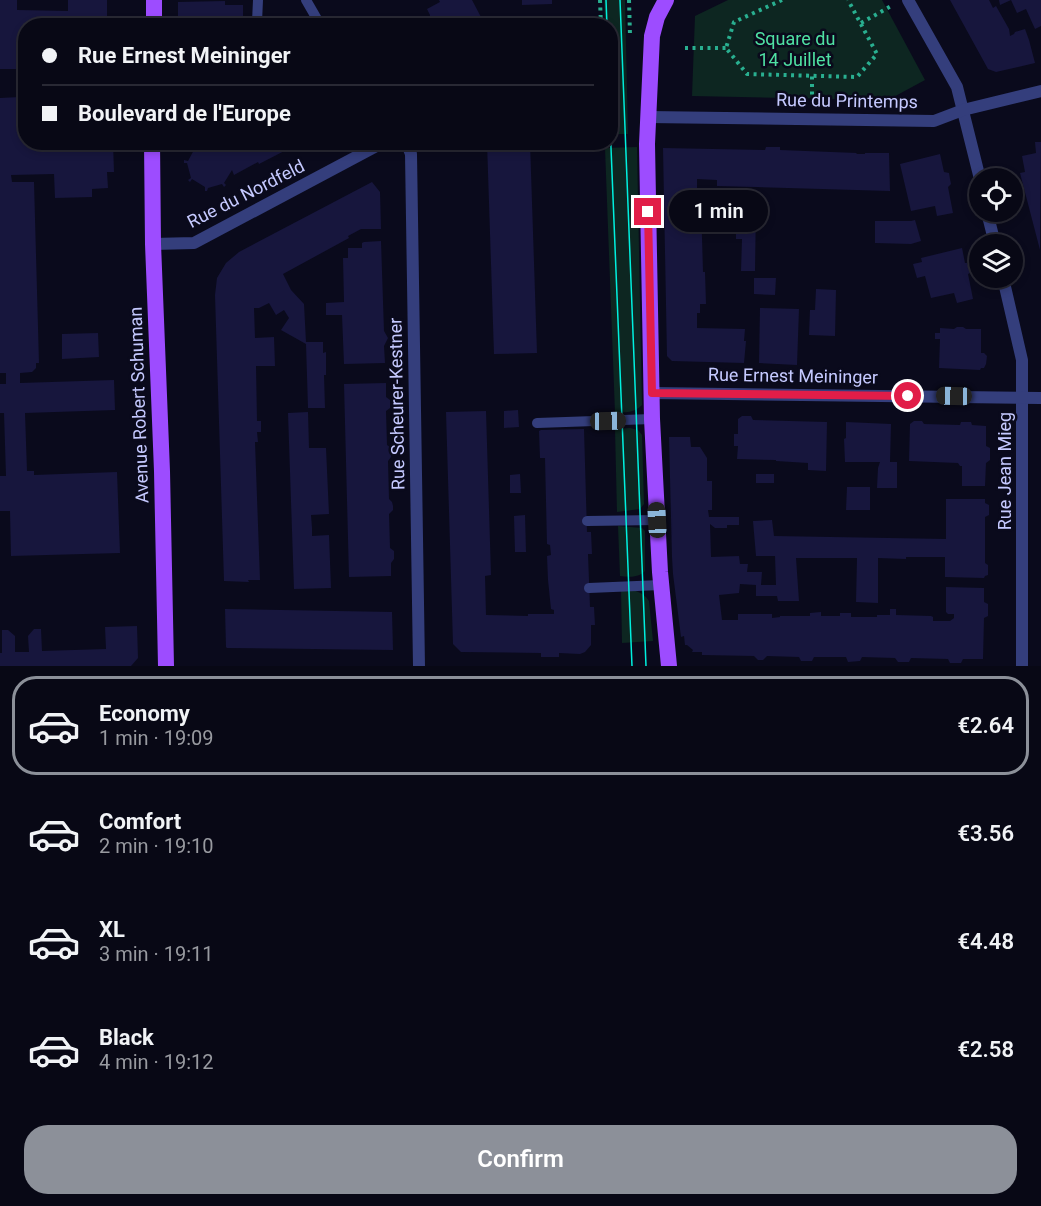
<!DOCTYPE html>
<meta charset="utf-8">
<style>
body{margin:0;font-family:Roboto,sans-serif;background:#161622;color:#f1f3f6;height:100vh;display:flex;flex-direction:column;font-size:22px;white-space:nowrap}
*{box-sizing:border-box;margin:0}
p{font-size:20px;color:#989aa0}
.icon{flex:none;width:33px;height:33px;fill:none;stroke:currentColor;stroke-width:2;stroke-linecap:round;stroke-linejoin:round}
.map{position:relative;height:666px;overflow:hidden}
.side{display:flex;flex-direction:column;background:#080815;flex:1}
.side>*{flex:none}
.guide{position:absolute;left:18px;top:18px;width:600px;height:132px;border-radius:24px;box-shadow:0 3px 9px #0003,0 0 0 2px #292934;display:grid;align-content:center;height:132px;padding:0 24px;background:#080815}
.buttons{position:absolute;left:969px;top:168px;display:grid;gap:12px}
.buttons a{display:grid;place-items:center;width:54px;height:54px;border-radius:50%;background:#080815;box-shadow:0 3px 9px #0003,0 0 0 2px #292934;font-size:30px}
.end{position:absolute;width:27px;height:27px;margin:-14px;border:8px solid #e11d48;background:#fff;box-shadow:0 0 0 3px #fff}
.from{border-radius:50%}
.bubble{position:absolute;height:42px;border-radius:21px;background:#080815;box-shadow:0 3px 9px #0003,0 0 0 2px #292934;font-size:20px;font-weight:600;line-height:42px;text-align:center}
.car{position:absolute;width:18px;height:36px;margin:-18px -9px;border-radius:8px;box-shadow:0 0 4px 2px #0007;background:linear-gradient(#222 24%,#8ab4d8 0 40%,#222 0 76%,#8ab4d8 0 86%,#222 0)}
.guide b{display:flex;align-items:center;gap:21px;height:57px;font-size:22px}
.guide b+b{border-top:2px solid #292934}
.guide i{width:15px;height:15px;background:#f1f3f6}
ul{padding:10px 0 0;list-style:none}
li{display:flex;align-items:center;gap:18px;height:99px;margin:0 12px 9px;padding:0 12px;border:3px solid transparent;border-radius:24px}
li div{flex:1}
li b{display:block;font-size:22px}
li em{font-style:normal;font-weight:600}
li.active{border-color:#8c9099}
li>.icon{width:54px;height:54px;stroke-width:1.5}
.action{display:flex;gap:12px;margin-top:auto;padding:12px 24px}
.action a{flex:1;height:69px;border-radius:24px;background:#8c9099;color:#fff;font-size:24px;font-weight:600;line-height:69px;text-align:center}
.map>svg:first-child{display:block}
.green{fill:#0d2621}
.building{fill:#17163d}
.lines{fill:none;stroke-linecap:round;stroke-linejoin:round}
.path{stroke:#29af90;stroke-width:4;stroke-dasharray:3 4.5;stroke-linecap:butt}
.service{stroke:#343e7c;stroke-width:10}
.minor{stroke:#343e7c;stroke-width:12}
.primary{stroke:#9d4cff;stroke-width:16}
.tram{stroke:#00f0de;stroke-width:1.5}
.route{stroke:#e11d48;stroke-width:8}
.labels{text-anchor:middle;stroke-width:5;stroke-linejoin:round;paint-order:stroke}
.park-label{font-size:18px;fill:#4fe1a3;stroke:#0a0a1c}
.street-label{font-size:18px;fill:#c5c9ff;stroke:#0a0a1c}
</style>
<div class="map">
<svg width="1041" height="666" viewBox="0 0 1041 666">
<rect width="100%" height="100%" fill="#0a0a1c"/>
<g class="green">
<path d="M604,0H625L628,134H611L610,26L605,25Z"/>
<path d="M728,0H882L925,80L888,100L692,96L695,16Z"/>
<path d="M637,147L642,405C635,413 625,412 615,413L605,148Z"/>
<path d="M630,428L638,430L642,435L644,504L640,509L617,512L615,429Z"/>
<path d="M618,526L642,528L645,531V571C639,578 628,577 620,576Z"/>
<path d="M621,589C632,590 642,590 649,601L653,641L622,643Z"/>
</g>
<g class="building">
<path d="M0,0H17V10L68,11V0H107V26H26V69H0Z"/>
<path d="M439,0H472L482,19L486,21V26H432L429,19L430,15L427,9L440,2Z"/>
<path d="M522,0H552V4L522,5Z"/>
<path d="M950,0H989L993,8L996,6L1009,29L1010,36L1014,34L1015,32L1025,29L1029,40L1035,63L996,72L988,69Z"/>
<path d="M999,0H1041V26L1035,29L1026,9L1017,13L1011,0L1000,5Z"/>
<path d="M225,1V5H243V26H178V2Z"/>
<path d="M20,97L22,128H26V142H113L114,172H107L108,188L92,189V197L55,198L54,174L11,175L12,182H34L39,363H36V368L32,372L20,373V383L114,380L115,410L25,413L27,471H34V475L117,472L120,553L11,556L10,511H0V476H6L4,413H0V384H6V373H0V98Z"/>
<path d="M190,142H296L291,145L292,147L259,164L258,162L234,175L232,170L224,183L226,185L224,187L222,184L208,188L207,191H205V187L192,179L190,182L188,180L191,178L187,163H184V160L188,161L195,148H190Z"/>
<path d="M487,142H530L537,353L494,354Z"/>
<path d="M1035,142H1041L1040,250L1020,173L1025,172L1022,156L1036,153Z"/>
<path d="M766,147H780V150L857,153L856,154H865V153H889L890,191L717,186V180L697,179V202H701L703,272H705L706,304H700V313H697V328L745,329L744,341H746L744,363L672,361L667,356L663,148L765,150Z"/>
<path d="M940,154L944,172L949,173L950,179L951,184L948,187L953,213L937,216L935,206L911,211L900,164Z"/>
<path d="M372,182L380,192L381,229H361L348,236L349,238L283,274L291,290L304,304L306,342H323V353L326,352V375H324L325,408H308L306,344L281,330L289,318L284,310L276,315L269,303L259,308H254L255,338L274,337L275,366H256L257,421H261V432H257L258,442H255L260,580H248L249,582L224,581L215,295L217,278L226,263L239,252Z"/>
<path d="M736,206H756L755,271H741L742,239H736Z"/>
<path d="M915,220L921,241L911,244L875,243V221H911Z"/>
<path d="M381,241L384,331L388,338L384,346L385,363L344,364L342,315H326V303L344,302L343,258H348V248H362V243L364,242Z"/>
<path d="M962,248L965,263H967L969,268L970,273L968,274L973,299L957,303L954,293L931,298L925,276L917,278L913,264L922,262L921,258Z"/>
<path d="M754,278H776L775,295L754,294Z"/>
<path d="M816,289L836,290L835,336L809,335L810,310H815Z"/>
<path d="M760,308L799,309L797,365L759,363Z"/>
<path d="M957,327H963L966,329H981V353H984L987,356L986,364L984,368H981L980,370L939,368L940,339H935V333H940V328L954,329Z"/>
<path d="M98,333L99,357L62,359V334Z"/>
<path d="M386,383V397L390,400V408L386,411L387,445L391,448V457L388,461L389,499L392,502L393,506V510L389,514L390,548L394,551V559L391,563V576L349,577L344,384Z"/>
<path d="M518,410L519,427L504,428V411Z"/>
<path d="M486,411L491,575L485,576L486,615L528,616V614H554V610L551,609L548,580L547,556L551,555L550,545L547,544L545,458H540L539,431L541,430L584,429L587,532H591L592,554H588L590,607H594L595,625H591V645L585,652L580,654L559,653V657H541V653L461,652L453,644L446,412Z"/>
<path d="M308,412L309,448H326L329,514L311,515L312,528V536L329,535L331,588L294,589L288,413Z"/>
<path d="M742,416H751L753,420L827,422L826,471L808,470V463L776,461V460L737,459L738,446H734V434H738V419Z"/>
<path d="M914,421H922L924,424L960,425L961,422H971L972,425L986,426V446L990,448V460L986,463L985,486H962V466H960L958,463L909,461L910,424Z"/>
<path d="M846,422L891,424L890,462H897V488H877L878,468L880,462H845L844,439L846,438Z"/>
<path d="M669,437H690L691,447H700L707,458V481H712V510H708L709,517H739V525H727V528H715L710,524L711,557L739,556L740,564H748L747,572H762L761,585H776L775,556H756L753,521L772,520L774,536L946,539V499H985V503L989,505V515L985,517V563L988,565V575L985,576L984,578L945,577V557H906V559L878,558V603L856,602L857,558H796L799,601H778L777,596H756V585L740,584L739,593L719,595L722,620H738V614H772V618L780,617V616H810V613L821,612V616H840V613H851V617H877V615H890V609H896V615L931,616L933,617V621H950L954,618V614H948L946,612V587L984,588V602L988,604V616L984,618L983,659H963L961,663H950L948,659L911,658L909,662H898L895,658L862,657L860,661L848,662L846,657H814L812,661H801L799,657L767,656L763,660H758L754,656L702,655V652H692L693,650L687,645H685L684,636L681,637L673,574L672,557Z"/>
<path d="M520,474L521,493H510V475Z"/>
<rect x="756" y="474" width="18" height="9"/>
<path d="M847,487H870V510H846Z"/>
<path d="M525,515L526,552H515L514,516Z"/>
<path d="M225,609L392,612L393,650L227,648L226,647Z"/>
<path d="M137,626L138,658L131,666H0V653H2V630H8L15,636V652H29L28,636L34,629H41L42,651L106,649L105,627Z"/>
</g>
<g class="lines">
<g class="path">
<path d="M600,0L601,26"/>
<path d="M629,0L630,35"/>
<path d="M782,0L734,22L726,48L747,74L857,77L877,54L848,0"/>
<path d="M861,23L893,5"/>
<path d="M685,48H726"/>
<path d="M812,102V76"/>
</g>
<g class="service">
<path d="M258,0L257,22L259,26"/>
<path d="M306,0L321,26"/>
<path d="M537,423L652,419"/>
<path d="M587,521L657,520"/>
<path d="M589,588L661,585"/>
</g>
<g class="minor">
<path d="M908,0L957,87L980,179"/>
<path d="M648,117L934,121L963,110L1041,91"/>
<path d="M406,142L411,154L419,666"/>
<path d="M987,212L995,244"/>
<path d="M153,244L194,243L384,142"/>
<path d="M1003,278L1022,360V666"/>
<path d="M652,393L1041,398"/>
</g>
<g class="primary">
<path d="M666,0L657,17L652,36L647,144L652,419L660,572L669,666"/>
<path d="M154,26V0"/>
<path d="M152,142L153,244L162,471L166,666"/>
</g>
<g class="tram">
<path d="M606,0L607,26"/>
<path d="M620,0L646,666"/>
<path d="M610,123L632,666"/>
</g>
</g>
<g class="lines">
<path class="route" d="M648,212L652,393L908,396"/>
</g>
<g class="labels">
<g class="park-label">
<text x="795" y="45">Square du<tspan x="795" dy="21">14 Juillet</tspan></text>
</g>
<g class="street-label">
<text transform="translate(847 101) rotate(1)" y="6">Rue du Printemps</text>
<text transform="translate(246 194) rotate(-27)" y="6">Rue du Nordfeld</text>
<text transform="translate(793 376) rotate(1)" y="6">Rue Ernest Meininger</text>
<text transform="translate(397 404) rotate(-91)" y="6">Rue Scheurer-Kestner</text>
<text transform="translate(139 405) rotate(-92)" y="6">Avenue Robert Schuman</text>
<text transform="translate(1005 471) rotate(-90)" y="6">Rue Jean Mieg</text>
</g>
</g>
</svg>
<div class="buttons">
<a><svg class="icon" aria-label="locate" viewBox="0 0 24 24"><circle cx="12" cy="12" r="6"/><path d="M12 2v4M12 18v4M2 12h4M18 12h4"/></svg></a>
<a><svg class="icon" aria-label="layers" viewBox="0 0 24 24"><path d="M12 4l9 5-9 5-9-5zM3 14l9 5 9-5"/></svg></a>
</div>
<i class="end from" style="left:908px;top:396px"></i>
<i class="end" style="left:648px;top:212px"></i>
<div class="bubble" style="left:669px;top:190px;width:99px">1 min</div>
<i class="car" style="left:954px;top:396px;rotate:271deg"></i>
<i class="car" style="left:608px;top:421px;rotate:89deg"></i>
<i class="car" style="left:657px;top:520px;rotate:357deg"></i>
<div class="guide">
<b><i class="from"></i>Rue Ernest Meininger</b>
<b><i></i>Boulevard de l'Europe</b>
</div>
</div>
<section class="side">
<ul>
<li class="active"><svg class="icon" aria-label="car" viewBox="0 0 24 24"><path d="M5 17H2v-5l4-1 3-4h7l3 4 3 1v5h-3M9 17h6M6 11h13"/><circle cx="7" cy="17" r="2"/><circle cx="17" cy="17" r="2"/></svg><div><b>Economy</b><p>1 min · 19:09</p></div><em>€2.64</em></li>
<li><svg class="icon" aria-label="car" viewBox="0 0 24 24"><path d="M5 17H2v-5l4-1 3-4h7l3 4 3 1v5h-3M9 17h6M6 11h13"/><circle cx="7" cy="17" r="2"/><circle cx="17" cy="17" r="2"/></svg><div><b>Comfort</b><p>2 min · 19:10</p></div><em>€3.56</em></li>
<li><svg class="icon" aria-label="car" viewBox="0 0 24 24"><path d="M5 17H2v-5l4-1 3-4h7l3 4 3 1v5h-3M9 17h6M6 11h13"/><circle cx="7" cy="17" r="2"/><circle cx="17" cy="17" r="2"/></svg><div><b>XL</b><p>3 min · 19:11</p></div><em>€4.48</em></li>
<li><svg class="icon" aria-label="car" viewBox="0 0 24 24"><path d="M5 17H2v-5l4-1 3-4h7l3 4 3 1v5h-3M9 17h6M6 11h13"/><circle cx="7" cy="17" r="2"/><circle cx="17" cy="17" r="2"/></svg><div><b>Black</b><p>4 min · 19:12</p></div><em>€2.58</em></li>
</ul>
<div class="action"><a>Confirm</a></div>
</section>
